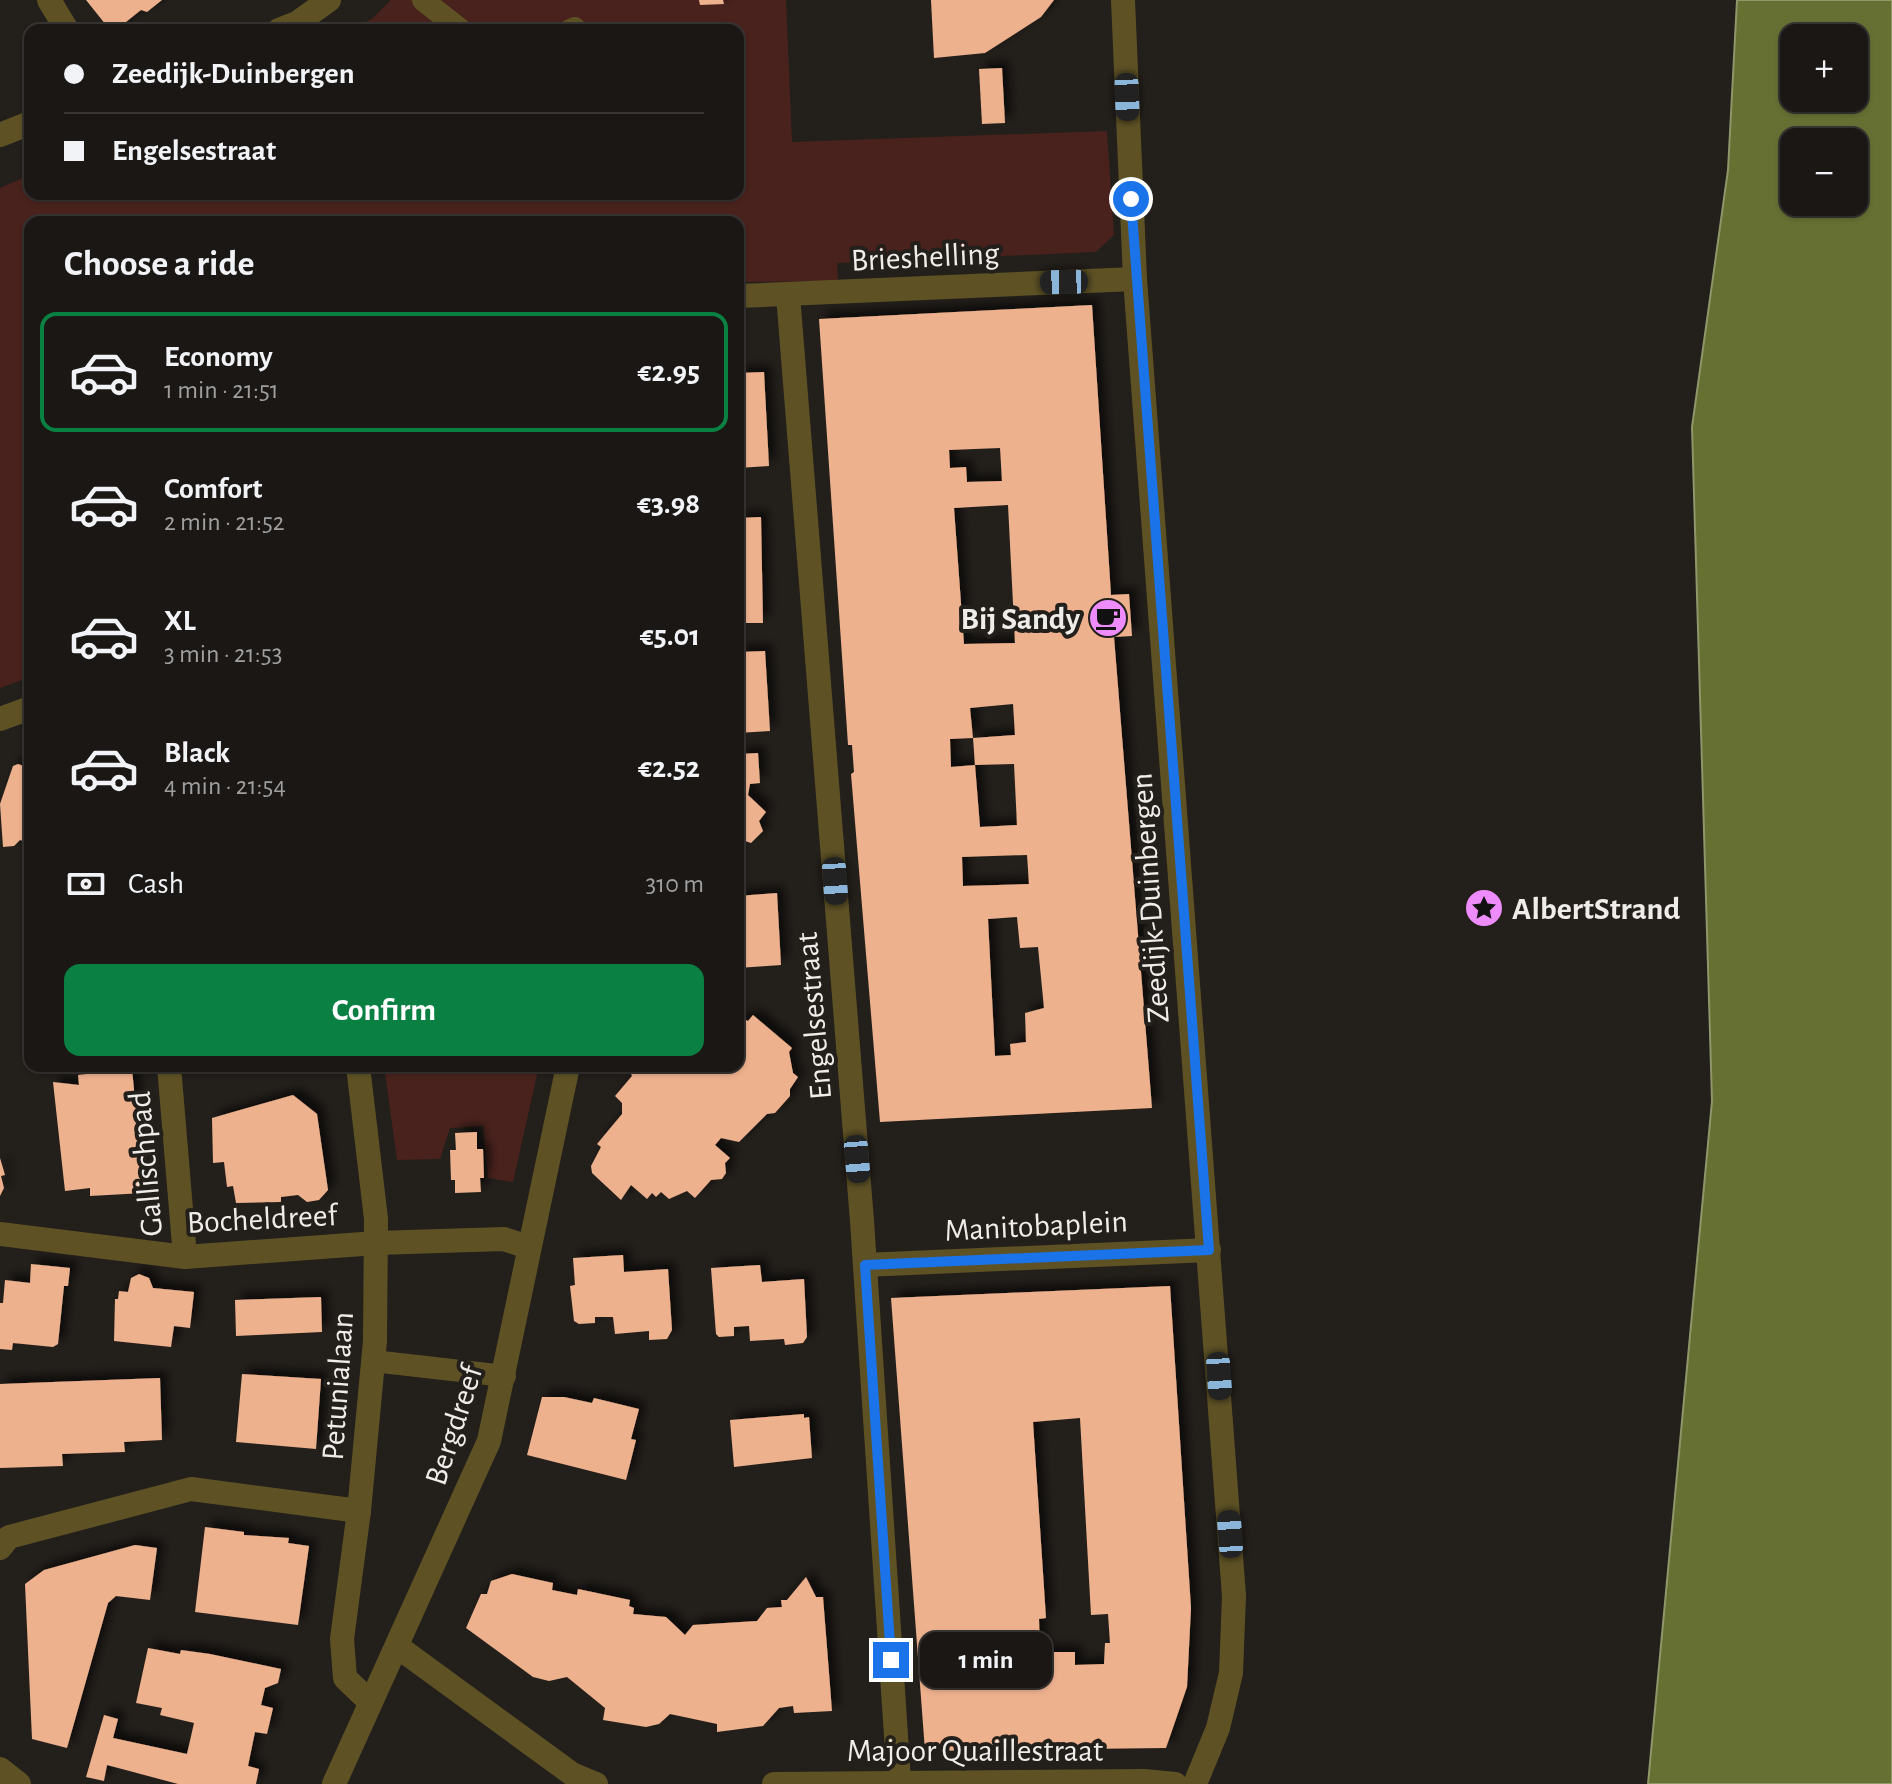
<!DOCTYPE html>
<meta charset="utf-8">
<style>
body{margin:0;font-family:"Alegreya Sans",sans-serif;background:#272422;color:#f1f3f6;height:100vh;display:flex;flex-direction:column;font-size:30px;white-space:nowrap}
*{box-sizing:border-box;margin:0}
p{font-size:26px;color:#9f9fa0}
.icon{flex:none;width:44px;height:44px;fill:none;stroke:currentColor;stroke-width:2;stroke-linecap:round;stroke-linejoin:round}
.map{position:relative;flex:1;overflow:hidden}
.sheet{position:absolute;left:24px;top:216px;width:720px;height:856px;display:flex;flex-direction:column;background:#1a1714;border-radius:16px;box-shadow:0 2px 6px #0004,0 0 0 2px #383634}
.sheet>*{flex:none}
.banner{position:absolute;left:24px;top:24px;width:720px;height:176px;border-radius:16px;box-shadow:0 2px 6px #0004,0 0 0 2px #383634;display:grid;align-content:center;height:176px;padding:0 40px;background:#1a1714}
.buttons{position:absolute;left:1780px;top:24px;display:grid;gap:16px}
.buttons a{display:grid;place-items:center;width:88px;height:88px;border-radius:16px;background:#1a1714;box-shadow:0 2px 6px #0004,0 0 0 2px #383634;font-size:40px}
.end{position:absolute;width:36px;height:36px;margin:-18px;border:10px solid #1a73e8;background:#fff;box-shadow:0 0 0 4px #fff}
.from{border-radius:50%}
.bubble{position:absolute;height:56px;border-radius:16px;background:#1a1714;box-shadow:0 2px 6px #0004,0 0 0 2px #383634;font-size:26px;font-weight:700;line-height:56px;text-align:center}
.car{position:absolute;width:24px;height:48px;margin:-24px -12px;border-radius:10px;box-shadow:0 0 6px 2px #0007;background:linear-gradient(#222 24%,#8ab4d8 0 40%,#222 0 76%,#8ab4d8 0 86%,#222 0)}
.banner b{display:flex;align-items:center;gap:28px;height:76px;font-size:30px}
.banner b+b{border-top:2px solid #383634}
.banner i{width:20px;height:20px;background:#f1f3f6}
ul{padding:0;list-style:none}
li{display:flex;align-items:center;gap:24px;height:120px;margin:0 16px 12px;padding:0 24px;border:4px solid transparent;border-radius:16px}
li div{flex:1}
li b{display:block;font-size:30px}
li em{font-style:normal;font-weight:700}
li.on{border-color:#0b8043}
li>.icon{width:72px;height:72px;stroke-width:1.5}
h2{padding:0 40px;font-size:36px;line-height:96px}
.pay{display:flex;align-items:center;gap:20px;height:88px;padding:0 40px;font-size:30px}
.pay p{margin-inline-start:auto}
.primary-button{display:flex;gap:16px;margin-top:auto;padding:16px 40px}
.primary-button a{flex:1;height:92px;border-radius:16px;background:#0b8043;color:#fff;font-size:32px;font-weight:700;line-height:92px;text-align:center}
.map>svg:first-child{display:block}
.green{fill:#49221d}
.water{fill:#667033;stroke:#8f966a;stroke-width:2;fill-rule:evenodd}
.building{fill:#eeb18e;fill-rule:evenodd;filter:url(#shadow)}
.lines{fill:none;stroke-linecap:round;stroke-linejoin:round}
.lane{stroke:#5e5225;stroke-width:22}
.street{stroke:#5e5225;stroke-width:24}
.route{stroke:#1a73e8;stroke-width:10}
.labels{text-anchor:middle;stroke-width:8;stroke-linejoin:round;paint-order:stroke}
.street-label{font-size:32px;fill:#efedea;stroke:#231f1b}
.poi-label{font-size:32px;font-weight:bold;fill:#efedea;stroke:#231f1b;text-anchor:end}
</style>
<div class="map">
<svg width="1892" height="1784" viewBox="0 0 1892 1784">
<defs>
<filter id="shadow"><feDropShadow dx="7" dy="-7" stdDeviation="4" flood-color="#0009"/></filter>
</defs>
<rect width="100%" height="100%" fill="#231f1b"/>
<g class="green">
<path d="M391,0H786L792,142L1107,131L1114,235L1096,252L837,263L838,281L738,282V222H30V677L0,688V188L30,175V194H738V30H351L373,18Z"/>
<path d="M384,1066H539L513,1182L488,1178L483,1126L450,1128L440,1159L397,1160Z"/>
</g>
<path class="water" d="M1737,0H1892V1784H1648L1712,1101L1692,427L1728,170ZM1794,38H1854V98H1794ZM1794,142H1854V202H1794Z"/>
<g class="building">
<path d="M86,0H162L147,12L141,10L116,30H110Z"/>
<path d="M699,0H723L724,4L700,5Z"/>
<path d="M931,0H1054L1041,17L985,53L934,58Z"/>
<path d="M1002,68L1005,123L982,124L979,69Z"/>
<path d="M1092,305L1111,595L1129,594L1132,636L1114,637L1152,1108L880,1122L851,774L854,772L852,745H848L846,715L819,319ZM1000,448L1002,481L967,482L966,467L950,468L949,450ZM1008,505L1015,643L964,644L954,508ZM1013,704L1015,735L973,738L975,765L1014,764L1017,825L980,827L975,765L951,767L950,739L973,738L970,708ZM1027,855L1029,884L963,886L962,857ZM1017,917L1020,948L1038,947L1044,1008L1025,1013L1026,1042L1010,1044L1011,1055L995,1056L988,919Z"/>
<path d="M764,372L769,466L738,468V373Z"/>
<path d="M761,517L763,623H738V518Z"/>
<path d="M765,651L770,731L738,733V652Z"/>
<path d="M758,753L760,783L750,784L748,795L766,812L759,821L763,831L751,843L742,840L738,844V754Z"/>
<path d="M18,764L30,768V843L20,840L14,846L3,847L0,804L13,766Z"/>
<path d="M777,893L781,965L738,968V896Z"/>
<path d="M753,1015L792,1048L789,1052L793,1073L798,1077L790,1089V1096L775,1113L767,1114L739,1142L721,1138L715,1145L730,1158L725,1163L726,1173L722,1179L711,1180L695,1198L687,1191L669,1199L661,1192L656,1197L652,1193L647,1199L631,1185L621,1200L592,1173L591,1166L601,1147L597,1144L622,1114V1103L615,1096L632,1076L628,1066H738V1016L748,1021Z"/>
<path d="M132,1069L144,1193L90,1196V1188L65,1191L53,1082L79,1085L78,1075Z"/>
<path d="M293,1095L317,1114L328,1190L319,1200L307,1202L298,1195L281,1197V1202L236,1203L233,1186L227,1187L224,1162L213,1163L212,1118Z"/>
<path d="M477,1132V1149H483L484,1178H480L481,1192L455,1193V1180H451L450,1150H456L455,1133Z"/>
<path d="M0,1158L5,1175L1,1176L4,1188L0,1196Z"/>
<path d="M623,1255L624,1272L668,1269L672,1330L667,1339L649,1340V1331L615,1334L613,1317H595V1323L579,1324L574,1321L570,1286L575,1285L573,1258Z"/>
<path d="M31,1264L70,1268L68,1286H64L58,1344L53,1347L13,1343L12,1350L0,1349V1303H3L5,1280L30,1283Z"/>
<path d="M760,1265L762,1282L804,1279L807,1337L803,1343L785,1345L784,1339L750,1341L749,1326L734,1327V1336L719,1337L716,1334L711,1268Z"/>
<path d="M139,1274L149,1278L153,1288L194,1292L190,1328L174,1326L171,1347L114,1341L115,1299H118L119,1291L128,1292L131,1278Z"/>
<path d="M1170,1286L1191,1608L1187,1687L1166,1748L925,1751L891,1298ZM1080,1418L1091,1615L1108,1614L1110,1643H1105L1104,1664L1075,1665V1652H1040L1039,1619L1046,1618L1033,1422Z"/>
<path d="M321,1297L322,1332L236,1336L235,1300Z"/>
<path d="M242,1374L321,1379L316,1449L236,1442Z"/>
<path d="M160,1378L162,1440L124,1442L125,1452L62,1454L63,1466L0,1468V1384Z"/>
<path d="M542,1397H564L592,1403L594,1398L639,1409L631,1439L636,1440L626,1480L527,1455Z"/>
<path d="M804,1414V1418L809,1417L812,1458L734,1467L730,1420Z"/>
<path d="M205,1527L244,1532V1535L289,1538L288,1543L309,1546L298,1625L195,1612Z"/>
<path d="M135,1545L157,1548L150,1600L116,1596L108,1603L67,1748L32,1739L25,1584L44,1570Z"/>
<path d="M512,1574L553,1583L552,1590L577,1595L578,1589L630,1600L629,1606L634,1608L633,1614L666,1617L685,1635L693,1625L757,1621L767,1608L782,1607L781,1600H787L806,1577L816,1597H823L832,1711L794,1713L793,1706L779,1708L763,1726L717,1732V1724L670,1714L659,1724L646,1727L603,1720L605,1708L567,1677L549,1681L533,1677L466,1628L481,1594H487L491,1581Z"/>
<path d="M148,1648L180,1654L181,1650L210,1654L281,1669L278,1683L265,1688L261,1705L273,1708L267,1734L255,1732L248,1766L259,1769L256,1784H178L107,1765L104,1781L86,1777L104,1715L118,1719L113,1738L187,1754L194,1723L160,1715L162,1708L136,1703Z"/>
</g>
<g class="lines">
<g class="lane">
<path d="M423,0L461,30"/>
<path d="M570,30L575,28"/>
<path d="M373,1361L505,1376"/>
</g>
<g class="street">
<path d="M49,0L67,30"/>
<path d="M1123,0L1135,279L1234,1596L1231,1673L1218,1728L1195,1784"/>
<path d="M279,30L297,23L329,0"/>
<path d="M0,135L30,123"/>
<path d="M788,295L862,1221L899,1781"/>
<path d="M738,296L1135,279"/>
<path d="M0,719L30,708"/>
<path d="M169,1066L185,1257"/>
<path d="M358,1066L376,1219L375,1341L359,1511L342,1639L345,1678L369,1701"/>
<path d="M0,1234L185,1257L376,1243L504,1239L528,1247"/>
<path d="M865,1265L1209,1250"/>
<path d="M0,1548L9,1537L191,1489L359,1511"/>
<path d="M398,1647L572,1774L596,1784"/>
<path d="M0,1769L19,1784"/>
<path d="M334,1784L489,1441L568,1066"/>
<path d="M774,1784L1144,1781L1175,1784"/>
</g>
</g>
<g class="lines">
<path class="route" d="M891,1660L865,1265L1209,1250L1131,199"/>
</g>
<defs>
<symbol id="cafe-disc" viewBox="-11 -11 22 22"><circle r="9.5" fill="#ed8cfa" stroke="#231f1b"/><path d="M-5.5-4.5H6V0H3Q3 3.5 0 3.5H-2.5Q-5.5 3.5-5.5 0ZM3-3.2v2h1.7v-2ZM-6 4.5H4V6H-6Z" fill="#111"/></symbol>
<symbol id="sight-disc" viewBox="-11 -11 22 22"><circle r="9.5" fill="#ed8cfa" stroke="#231f1b"/><path d="M0-6L1.8-2.2L6-1.7L2.9 1.2L3.7 5.4L0 3.3L-3.7 5.4L-2.9 1.2L-6-1.7L-1.8-2.2Z" fill="#111"/></symbol>
</defs>
<g fill-rule="evenodd">
<use href="#cafe-disc" x="1086" y="596" width="44" height="44"/>
<use href="#sight-disc" x="1462" y="886" width="44" height="44"/>
</g>
<g class="labels">
<g class="street-label">
<text transform="translate(925 256) rotate(-3)" y="11">Brieshelling</text>
<text transform="translate(1149 898) rotate(-94)" y="11">Zeedijk-Duinbergen</text>
<text transform="translate(813 1016) rotate(-95)" y="11">Engelsestraat</text>
<text transform="translate(145 1164) rotate(-95)" y="11">Gallischpad</text>
<text transform="translate(262 1218) rotate(-3)" y="11">Bocheldreef</text>
<text transform="translate(1036 1225) rotate(-3)" y="11">Manitobaplein</text>
<text transform="translate(337 1386) rotate(-86)" y="11">Petunialaan</text>
<text transform="translate(453 1425) rotate(-72)" y="11">Bergdreef</text>
<text x="975" y="1761">Majoor Quaillestraat</text>
</g>
<g class="poi-label">
<text x="1080" y="629">Bij Sandy</text>
<text x="1512" y="919" text-anchor="start">AlbertStrand</text>
</g>
</g>
</svg>
<div class="buttons">
<a>+</a>
<a>−</a>
</div>
<i class="end from" style="left:1131px;top:199px"></i>
<i class="end" style="left:891px;top:1660px"></i>
<div class="bubble" style="left:920px;top:1632px;width:132px">1 min</div>
<i class="car" style="left:1127px;top:97px;rotate:178deg"></i>
<i class="car" style="left:1064px;top:282px;rotate:269deg"></i>
<i class="car" style="left:835px;top:881px;rotate:176deg"></i>
<i class="car" style="left:857px;top:1159px;rotate:175deg"></i>
<i class="car" style="left:1219px;top:1376px;rotate:176deg"></i>
<i class="car" style="left:1230px;top:1534px;rotate:356deg"></i>
<div class="banner">
<b><i class="from"></i>Zeedijk-Duinbergen</b>
<b><i></i>Engelsestraat</b>
</div>
<section class="sheet">
<h2>Choose a ride</h2>
<ul>
<li class="on"><svg class="icon" aria-label="car" viewBox="0 0 24 24"><path d="M5 17H2v-5l4-1 3-4h7l3 4 3 1v5h-3M9 17h6M6 11h13"/><circle cx="7" cy="17" r="2"/><circle cx="17" cy="17" r="2"/></svg><div><b>Economy</b><p>1 min · 21:51</p></div><em>€2.95</em></li>
<li><svg class="icon" aria-label="car" viewBox="0 0 24 24"><path d="M5 17H2v-5l4-1 3-4h7l3 4 3 1v5h-3M9 17h6M6 11h13"/><circle cx="7" cy="17" r="2"/><circle cx="17" cy="17" r="2"/></svg><div><b>Comfort</b><p>2 min · 21:52</p></div><em>€3.98</em></li>
<li><svg class="icon" aria-label="car" viewBox="0 0 24 24"><path d="M5 17H2v-5l4-1 3-4h7l3 4 3 1v5h-3M9 17h6M6 11h13"/><circle cx="7" cy="17" r="2"/><circle cx="17" cy="17" r="2"/></svg><div><b>XL</b><p>3 min · 21:53</p></div><em>€5.01</em></li>
<li><svg class="icon" aria-label="car" viewBox="0 0 24 24"><path d="M5 17H2v-5l4-1 3-4h7l3 4 3 1v5h-3M9 17h6M6 11h13"/><circle cx="7" cy="17" r="2"/><circle cx="17" cy="17" r="2"/></svg><div><b>Black</b><p>4 min · 21:54</p></div><em>€2.52</em></li>
</ul>
<div class="pay"><svg class="icon" aria-label="cash" viewBox="0 0 24 24"><path d="M3 7h18v10H3z"/><circle cx="12" cy="12" r="2"/></svg>Cash<p>310 m</p></div>
<div class="primary-button"><a>Confirm</a></div>
</section>
</div>
